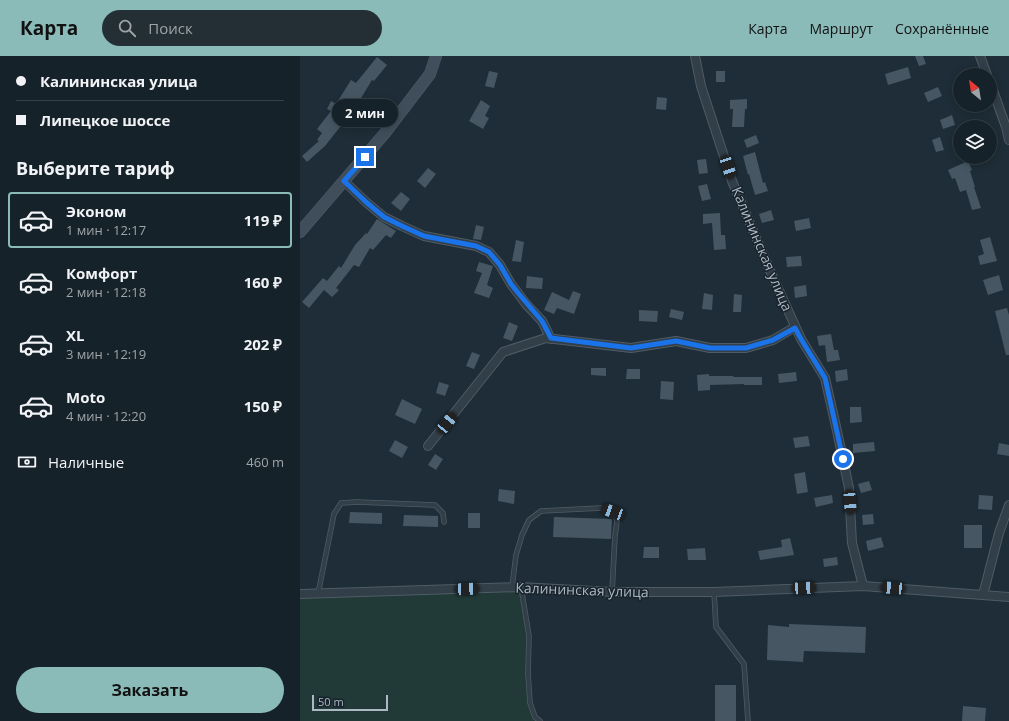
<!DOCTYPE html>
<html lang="ru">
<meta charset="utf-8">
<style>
body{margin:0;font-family:"Open Sans",sans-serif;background:#232f35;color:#f1f3f6;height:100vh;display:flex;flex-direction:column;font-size:15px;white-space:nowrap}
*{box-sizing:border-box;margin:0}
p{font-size:13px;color:#9ea4a8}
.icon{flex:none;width:22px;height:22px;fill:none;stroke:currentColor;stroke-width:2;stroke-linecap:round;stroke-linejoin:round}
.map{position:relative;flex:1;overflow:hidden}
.panel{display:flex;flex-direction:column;background:#162229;width:300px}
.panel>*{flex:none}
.guide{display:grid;align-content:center;height:88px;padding:0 16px;background:#162229}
.needle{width:26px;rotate:330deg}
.controls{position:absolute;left:653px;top:12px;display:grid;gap:8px}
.controls a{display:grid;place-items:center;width:44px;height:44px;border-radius:50%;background:#162229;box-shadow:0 2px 10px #0003,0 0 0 1px #353f46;font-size:20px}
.scale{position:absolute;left:12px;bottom:10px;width:76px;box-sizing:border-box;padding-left:4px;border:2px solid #acb9c5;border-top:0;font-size:11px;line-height:14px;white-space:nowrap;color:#acb9c5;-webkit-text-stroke:3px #18232c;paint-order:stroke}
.end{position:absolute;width:18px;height:18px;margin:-9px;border:5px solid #1a73e8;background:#fff;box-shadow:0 0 0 2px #fff}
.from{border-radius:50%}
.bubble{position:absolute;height:28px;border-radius:14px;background:#162229;box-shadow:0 2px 10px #0003,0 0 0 1px #353f46;font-size:13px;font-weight:700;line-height:28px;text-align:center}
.car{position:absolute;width:12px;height:24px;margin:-12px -6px;border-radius:5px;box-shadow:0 0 3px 1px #0007;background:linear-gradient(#222 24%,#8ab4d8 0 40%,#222 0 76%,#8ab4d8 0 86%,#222 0)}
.guide b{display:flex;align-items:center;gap:14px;height:38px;font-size:15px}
.guide b+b{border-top:1px solid #353f46}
.guide i{width:10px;height:10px;background:#f1f3f6}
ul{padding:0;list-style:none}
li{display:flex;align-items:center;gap:12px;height:56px;margin:0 8px 6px;padding:0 8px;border:2px solid transparent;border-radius:4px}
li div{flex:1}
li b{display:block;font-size:15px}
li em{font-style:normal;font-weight:700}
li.on{border-color:#8bbbb9}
li>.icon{width:36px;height:36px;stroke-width:1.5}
h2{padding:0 16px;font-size:18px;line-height:48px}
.pay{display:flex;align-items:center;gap:10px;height:44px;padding:0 16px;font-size:15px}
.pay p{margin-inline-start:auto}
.button{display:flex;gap:8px;margin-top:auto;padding:8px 16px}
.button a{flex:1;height:46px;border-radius:24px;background:#8bbbb9;color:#111;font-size:16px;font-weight:700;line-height:46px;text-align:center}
header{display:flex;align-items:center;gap:24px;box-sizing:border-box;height:56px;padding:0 20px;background:#8bbbb9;color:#111}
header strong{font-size:19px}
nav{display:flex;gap:22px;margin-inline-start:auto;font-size:14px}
.search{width:280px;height:36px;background:#232f35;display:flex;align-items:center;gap:10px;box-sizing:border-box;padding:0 14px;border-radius:22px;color:#9ea4a8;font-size:15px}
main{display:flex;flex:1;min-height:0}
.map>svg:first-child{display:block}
.green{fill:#213a38}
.building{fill:#465763}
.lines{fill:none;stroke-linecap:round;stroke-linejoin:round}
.lane-casing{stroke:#4f5c66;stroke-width:5.5}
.street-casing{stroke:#4f5c66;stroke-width:10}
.secondary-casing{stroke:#4f5c66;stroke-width:12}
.lane{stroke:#323e48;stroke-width:4}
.street{stroke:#323e48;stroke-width:8}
.secondary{stroke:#404e5b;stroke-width:11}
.route{stroke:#1a73e8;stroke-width:5}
.labels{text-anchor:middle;stroke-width:3;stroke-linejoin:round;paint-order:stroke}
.street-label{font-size:14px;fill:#acb9c5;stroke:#18232c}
</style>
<header>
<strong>Карта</strong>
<div class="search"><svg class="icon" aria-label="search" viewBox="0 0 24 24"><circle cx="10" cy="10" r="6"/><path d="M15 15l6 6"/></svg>Поиск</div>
<nav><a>Карта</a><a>Маршрут</a><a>Сохранённые</a></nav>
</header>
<main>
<section class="panel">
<div class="guide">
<b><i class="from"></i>Калининская улица</b>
<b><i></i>Липецкое шоссе</b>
</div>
<h2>Выберите тариф</h2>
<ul>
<li class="on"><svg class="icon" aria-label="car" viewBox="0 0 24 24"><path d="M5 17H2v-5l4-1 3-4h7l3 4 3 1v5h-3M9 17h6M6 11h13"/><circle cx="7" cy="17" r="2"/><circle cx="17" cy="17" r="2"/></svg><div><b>Эконом</b><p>1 мин · 12:17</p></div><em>119 ₽</em></li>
<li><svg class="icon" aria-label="car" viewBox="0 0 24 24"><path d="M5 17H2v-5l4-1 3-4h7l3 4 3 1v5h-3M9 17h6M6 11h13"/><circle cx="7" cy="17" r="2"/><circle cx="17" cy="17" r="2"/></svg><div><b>Комфорт</b><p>2 мин · 12:18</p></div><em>160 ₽</em></li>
<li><svg class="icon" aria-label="car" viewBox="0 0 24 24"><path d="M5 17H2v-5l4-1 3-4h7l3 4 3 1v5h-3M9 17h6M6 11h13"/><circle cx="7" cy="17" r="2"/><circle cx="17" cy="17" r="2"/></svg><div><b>XL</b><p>3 мин · 12:19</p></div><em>202 ₽</em></li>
<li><svg class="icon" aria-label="car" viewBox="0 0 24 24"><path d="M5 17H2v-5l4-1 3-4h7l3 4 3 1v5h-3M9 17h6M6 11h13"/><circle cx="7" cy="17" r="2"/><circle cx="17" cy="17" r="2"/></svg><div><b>Moto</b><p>4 мин · 12:20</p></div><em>150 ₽</em></li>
</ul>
<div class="pay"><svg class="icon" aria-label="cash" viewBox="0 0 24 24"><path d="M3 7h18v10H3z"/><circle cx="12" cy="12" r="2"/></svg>Наличные<p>460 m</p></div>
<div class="button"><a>Заказать</a></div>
</section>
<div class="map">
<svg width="709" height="665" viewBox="0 0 709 665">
<rect width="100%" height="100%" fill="#1e2d37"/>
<path class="green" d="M220,531L229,580L230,647L235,661L240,665H0V538Z"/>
<g class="building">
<path d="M615,0H623L626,8L619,10Z"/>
<path d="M77,1L87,9L74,25L72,24L58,47L55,45L40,71L25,90L7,106L2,100L19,85L17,84L22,77L17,73L31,55L27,53L31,45L36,48L51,24L56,27Z"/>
<path d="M608,11L611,22L588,29L585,18Z"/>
<path d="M189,15L198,17L194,32L185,30Z"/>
<rect x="416" y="15" width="9" height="11"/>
<path d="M638,31L642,40L628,46L624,37Z"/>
<path d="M357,41L367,42L366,54L356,53Z"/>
<path d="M447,43V53H445L444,71H432L433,53H430V44Z"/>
<path d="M181,44L190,50L185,60L189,62L183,73L169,65Z"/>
<path d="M652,59L655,69L643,73L640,64Z"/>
<path d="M456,79L459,87L447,92L444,84Z"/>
<path d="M640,81L644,94L636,96L632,84Z"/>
<path d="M455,96L463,127L465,126L468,135L455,139L449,118L448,119L443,100Z"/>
<path d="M406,103L408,117L399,118L397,104Z"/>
<path d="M668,105L672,114L670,115L675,131H674L681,152L672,154L666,134L660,136L655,122L652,123L648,114Z"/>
<path d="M128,112L136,118L125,132L117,125Z"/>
<path d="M407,128L411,143L402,145L398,130Z"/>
<path d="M101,136L110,143L101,155L91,147Z"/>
<path d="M471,154L474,164L462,167L459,158Z"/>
<path d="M420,157L421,179H425L426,193L414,194L412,167L403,168V158Z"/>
<path d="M509,162L511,172L496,175L494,165Z"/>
<path d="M77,163L96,175L91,182L86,179L73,194L70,192L59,211L54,209L36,232L39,234L32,241L24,234L9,252L2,246L23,222L27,225L39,210L41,212L55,189L66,177L67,178Z"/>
<path d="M176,169L184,171L181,184L173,183Z"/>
<path d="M690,181L697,205L680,209L678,200L684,198L680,184Z"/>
<path d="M216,184L224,186L221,206L212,205Z"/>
<path d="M501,200L502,210L487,211L486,201Z"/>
<path d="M179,206L193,210L187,229L193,232L189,242L174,237L182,217L176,215Z"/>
<path d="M699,219L703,234L688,239L683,224Z"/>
<path d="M227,220L243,222L242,233L226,232Z"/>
<path d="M506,229L507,240L495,242L494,231Z"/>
<path d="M273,235L281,238L274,258L257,252L254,258L244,254L252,236L269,244Z"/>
<path d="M404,237L413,239L412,254L402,253Z"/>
<path d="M434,238L442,239L441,256H433Z"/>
<path d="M707,252L709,259V299H706L695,255Z"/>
<path d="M371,253L384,256L382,264L369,261Z"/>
<path d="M339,254L358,255L357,266L339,265Z"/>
<path d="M209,266L218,270L212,285L203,282Z"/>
<path d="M531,278L534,294H538L540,304L527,306L525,289L519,290L517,280Z"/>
<path d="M172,296L180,299L174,313L166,310Z"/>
<path d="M291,312H306V320L291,319Z"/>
<path d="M327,313H340V323H326Z"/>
<path d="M547,313L548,324L536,326L535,315Z"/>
<path d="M496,316L497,325L479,327L478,318Z"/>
<path d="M409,318V320H433L434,321H462V329H444V328L410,329V334L398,335L397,319Z"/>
<path d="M361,325L374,326L373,344L360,343Z"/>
<path d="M139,326L149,329L145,340L136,337Z"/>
<path d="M102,343L122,353L115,368L95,359Z"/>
<path d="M550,351H561L562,366L550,367Z"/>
<path d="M508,380L510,390L495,392L493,382Z"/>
<path d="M95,384L108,391L102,402L89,395Z"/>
<path d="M574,386L575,395L553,397V388Z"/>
<path d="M699,387L709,389V400L697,398Z"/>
<path d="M135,398L143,403L136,414L128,409Z"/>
<path d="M505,416L508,436L497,438L494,418Z"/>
<path d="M569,425L572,434L561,437L558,428Z"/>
<path d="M199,433L215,435L214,448L198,445Z"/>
<path d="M532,439L533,447L516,451L514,442Z"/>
<path d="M679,439L693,440L692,454L678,453Z"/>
<path d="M50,456L82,457V468L49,467Z"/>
<rect x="168" y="457" width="12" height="15"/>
<path d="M573,458L574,468L563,469L562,459Z"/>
<path d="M104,459L138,460V471L103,470Z"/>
<path d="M254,461L312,463L311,483L253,481Z"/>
<rect x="664" y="469" width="18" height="23"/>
<path d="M581,481L584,491L568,495L566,485Z"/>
<path d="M490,482L494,499L460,504L458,495L482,491L481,484Z"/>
<path d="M344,491H359V502H343Z"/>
<path d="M405,492L406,504H388L387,493Z"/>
<path d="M537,501L538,509L524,511L523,503Z"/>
<path d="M489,568L566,571L565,597L504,595L503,606L467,604L468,569L489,571Z"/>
<rect x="415" y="629" width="21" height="36"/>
<path d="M663,650L686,652L685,665H662Z"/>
</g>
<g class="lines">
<defs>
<g id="lane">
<path d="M212,531L216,499L222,479L229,464L241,455L301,452L313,456L317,465L315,480L312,536"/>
<path d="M221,531L229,580L228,617L230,647L235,661L240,665"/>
<path d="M414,536L416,571L444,608L448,665"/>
<path d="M18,538L34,458L41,447L57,446L135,449L143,457L144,466"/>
</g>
<g id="street">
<path d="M395,0L401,30L432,125L471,217L501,283L525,322L537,375L549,432L552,487L563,530"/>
<path d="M680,0L687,19"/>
<path d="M690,26L706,71L709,84"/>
<path d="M44,125L66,146L84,161L102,170L124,180L176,190L189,196L200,209L211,228L226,248L242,265L251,283"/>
<path d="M128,390L203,296L246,282L331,292L376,285L410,292H446L473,284L495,271"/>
<path d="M0,538L220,531L312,536H414L563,530L709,541"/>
<path d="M683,539L699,477L709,449"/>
</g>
<path id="secondary" d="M0,176L85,77L130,18L136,0"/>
</defs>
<use href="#lane" class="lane-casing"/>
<use href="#street" class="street-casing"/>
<use href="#secondary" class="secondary-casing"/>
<use href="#lane" class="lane"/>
<use href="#street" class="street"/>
<use href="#secondary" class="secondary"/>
</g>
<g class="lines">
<path class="route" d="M65,101L44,125L66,146L84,161L102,170L124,180L176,190L189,196L200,209L211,228L219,238L242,265L251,282L331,292L376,285L410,292H446L473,284L495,272L501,283L525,322L543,403"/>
</g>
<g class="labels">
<g class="street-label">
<text transform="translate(462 193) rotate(67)" y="5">Калининская улица</text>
<text transform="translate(282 534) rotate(2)" y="5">Калининская улица</text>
</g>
</g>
</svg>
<div class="controls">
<a><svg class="needle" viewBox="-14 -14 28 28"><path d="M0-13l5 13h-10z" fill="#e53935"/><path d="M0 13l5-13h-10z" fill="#9ea4a8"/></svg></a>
<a><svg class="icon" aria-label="layers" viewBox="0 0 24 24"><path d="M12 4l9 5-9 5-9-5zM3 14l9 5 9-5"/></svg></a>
</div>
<div class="scale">50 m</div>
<i class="end from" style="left:543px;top:403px"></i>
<i class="end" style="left:65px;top:101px"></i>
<div class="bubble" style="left:32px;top:43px;width:66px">2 мин</div>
<i class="car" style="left:428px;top:111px;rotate:162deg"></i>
<i class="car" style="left:147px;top:367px;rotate:39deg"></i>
<i class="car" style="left:550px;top:446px;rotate:176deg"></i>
<i class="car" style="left:313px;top:456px;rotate:290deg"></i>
<i class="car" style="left:504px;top:532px;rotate:87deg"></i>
<i class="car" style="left:593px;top:532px;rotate:274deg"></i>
<i class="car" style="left:167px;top:533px;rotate:88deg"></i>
</div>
</main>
